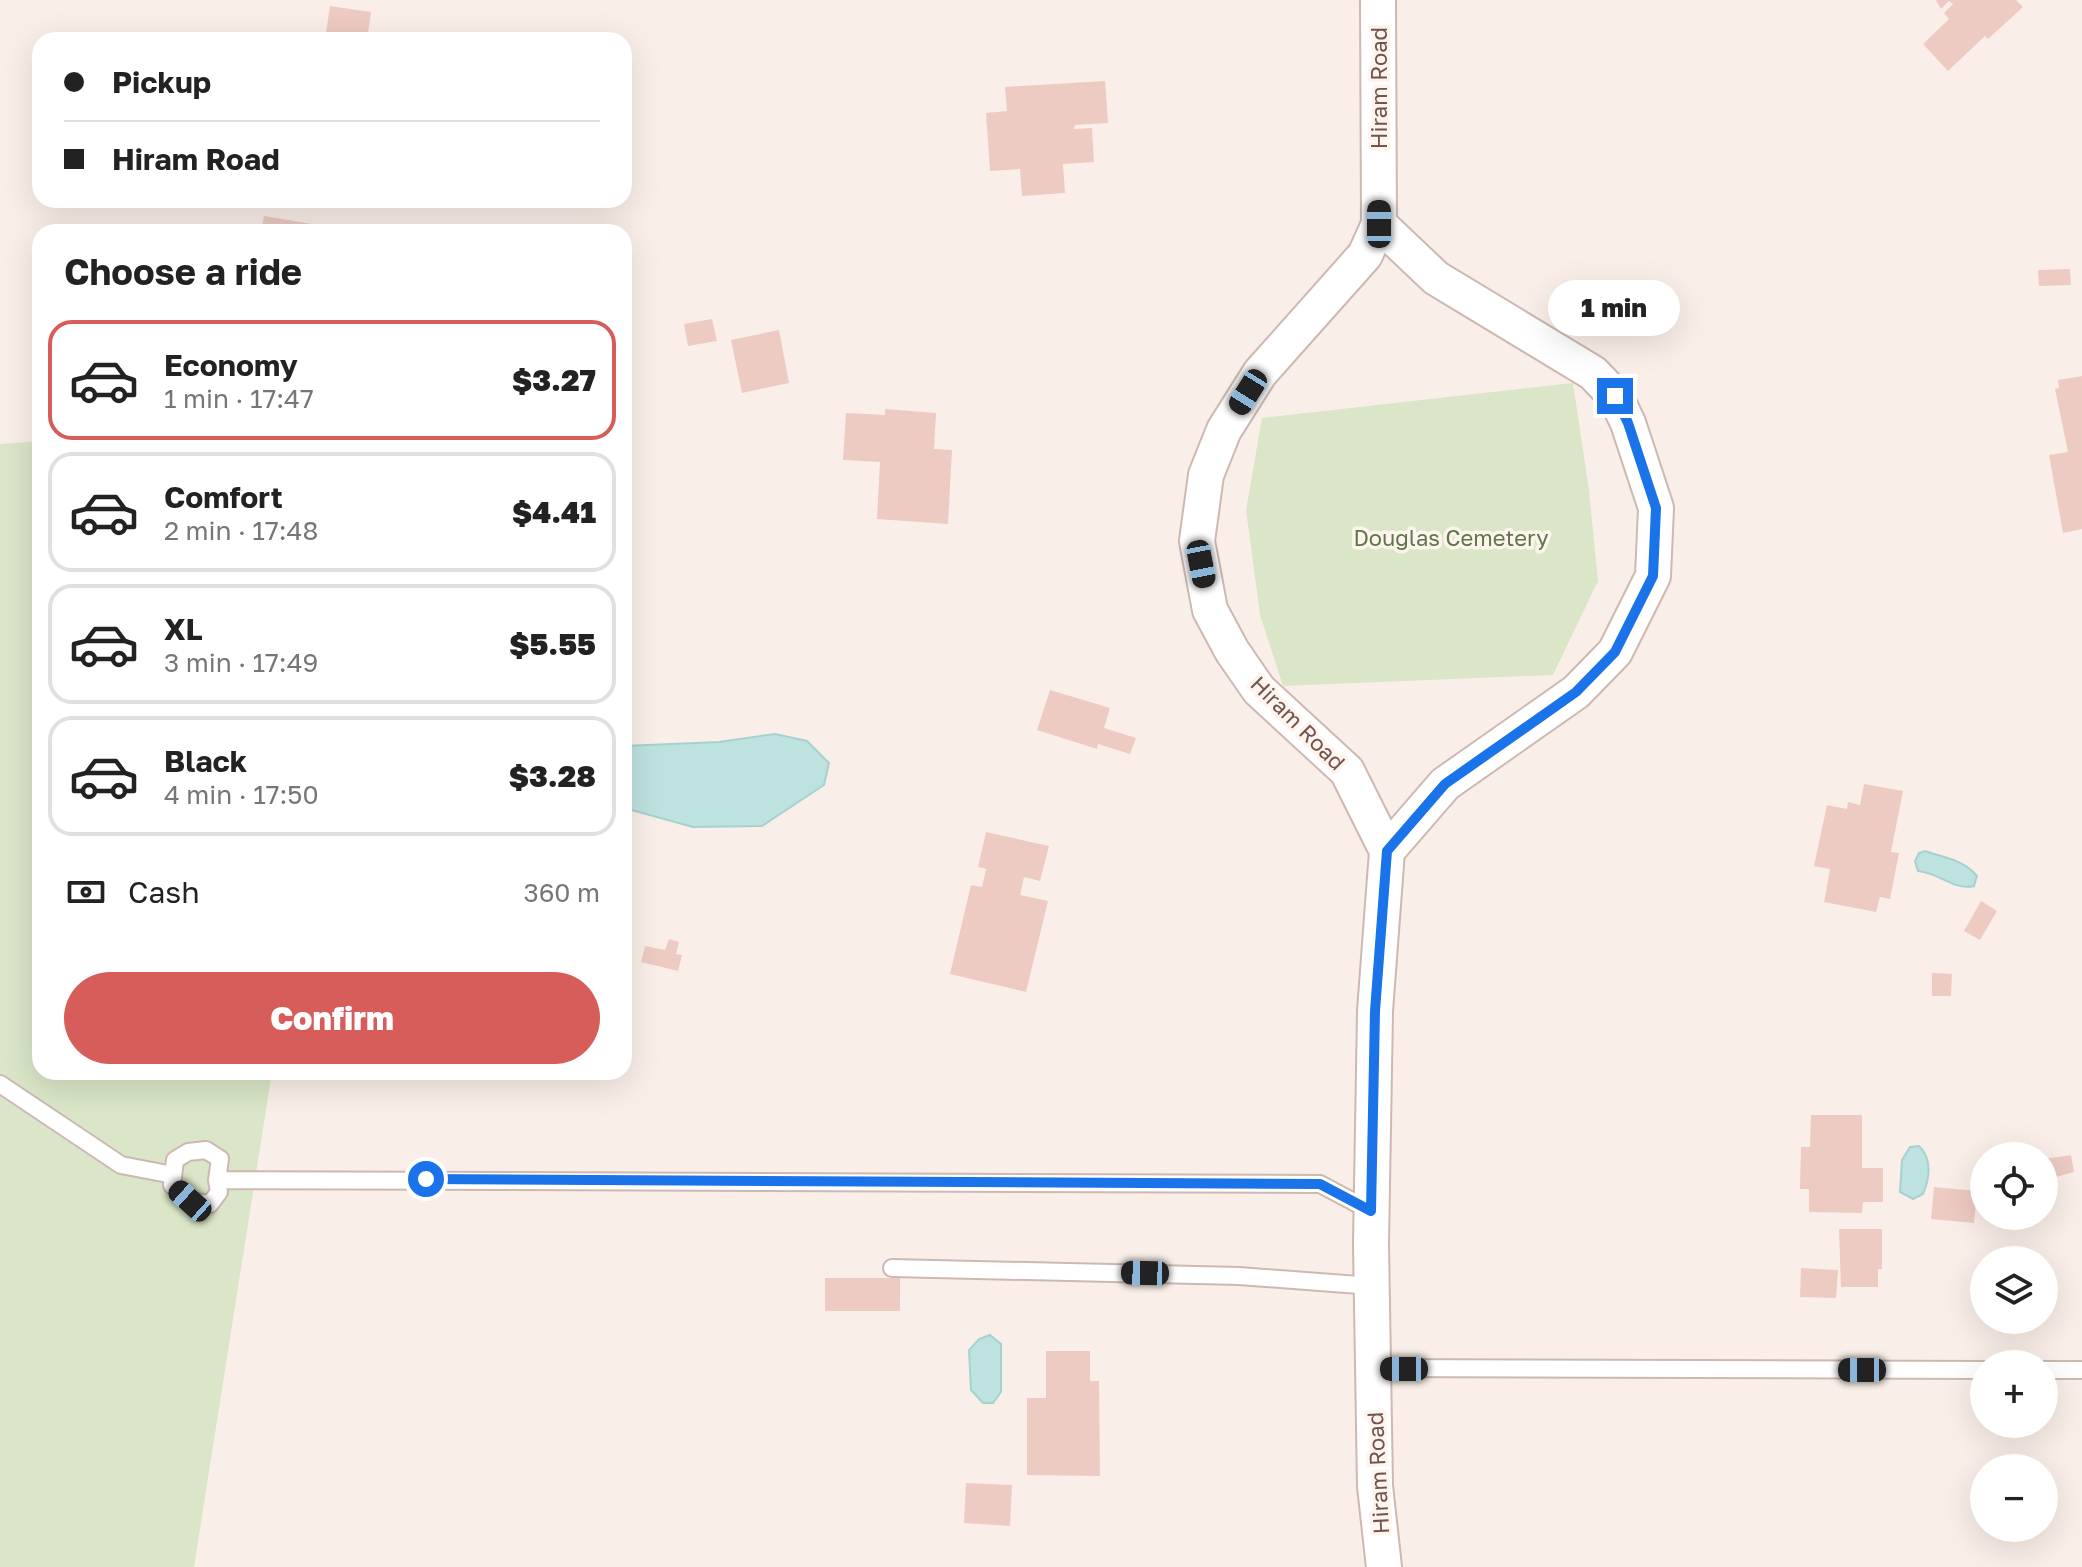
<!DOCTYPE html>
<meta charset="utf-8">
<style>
body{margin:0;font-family:"Golos Text",sans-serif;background:#f2f2f2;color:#222;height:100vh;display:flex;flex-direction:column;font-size:30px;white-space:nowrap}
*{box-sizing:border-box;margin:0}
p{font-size:26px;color:#767676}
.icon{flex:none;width:44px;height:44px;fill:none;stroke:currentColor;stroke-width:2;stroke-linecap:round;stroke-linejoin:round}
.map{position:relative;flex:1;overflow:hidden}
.sheet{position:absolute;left:32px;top:224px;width:600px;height:856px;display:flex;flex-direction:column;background:#fff;border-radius:24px;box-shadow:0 8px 32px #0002}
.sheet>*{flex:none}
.guide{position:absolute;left:32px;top:32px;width:600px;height:176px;border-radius:24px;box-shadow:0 8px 32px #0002;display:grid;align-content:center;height:176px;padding:0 32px;background:#fff}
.fabs{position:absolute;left:1970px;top:1142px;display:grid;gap:16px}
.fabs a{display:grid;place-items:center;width:88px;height:88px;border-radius:50%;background:#fff;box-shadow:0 8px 32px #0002;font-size:40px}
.end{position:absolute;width:36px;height:36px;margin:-18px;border:10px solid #1a73e8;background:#fff;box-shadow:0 0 0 4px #fff}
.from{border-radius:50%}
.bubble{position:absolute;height:56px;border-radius:28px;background:#fff;box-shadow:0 8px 32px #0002;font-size:26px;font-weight:800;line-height:56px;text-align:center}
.car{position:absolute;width:24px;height:48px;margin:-24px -12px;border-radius:10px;box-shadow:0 0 6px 2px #0007;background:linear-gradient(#222 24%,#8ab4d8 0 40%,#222 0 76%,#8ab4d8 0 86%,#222 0)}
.guide b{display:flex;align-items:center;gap:28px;height:76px;font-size:30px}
.guide b+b{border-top:2px solid #e0e0e0}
.guide i{width:20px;height:20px;background:#222}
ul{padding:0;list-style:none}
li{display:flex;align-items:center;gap:24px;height:120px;margin:0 16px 12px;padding:0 16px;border:4px solid #e0e0e0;border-radius:24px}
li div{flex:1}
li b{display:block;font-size:30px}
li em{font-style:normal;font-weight:800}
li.on{border-color:#d75d5a}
li>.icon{width:72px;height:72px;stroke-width:1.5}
h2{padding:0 32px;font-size:36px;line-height:96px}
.pay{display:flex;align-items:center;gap:20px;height:88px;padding:0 32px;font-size:30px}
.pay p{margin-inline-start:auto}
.cta{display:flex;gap:16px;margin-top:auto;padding:16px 32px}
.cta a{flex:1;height:92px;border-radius:48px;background:#d75d5a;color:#fff;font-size:32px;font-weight:800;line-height:92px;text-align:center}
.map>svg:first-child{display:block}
.green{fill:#dae6c7}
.water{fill:#bee2e0;stroke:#a5d2d0;stroke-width:2}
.building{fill:#edcbc2}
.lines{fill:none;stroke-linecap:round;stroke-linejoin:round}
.service-casing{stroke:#cdb8b2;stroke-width:20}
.minor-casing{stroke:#cdb8b2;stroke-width:38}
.service{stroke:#fff;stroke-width:16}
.minor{stroke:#fff;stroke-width:34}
.route{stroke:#1a73e8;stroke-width:10}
.labels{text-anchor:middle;stroke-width:7;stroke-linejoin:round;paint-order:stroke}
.street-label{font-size:22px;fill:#71544e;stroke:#fdf4ee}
.park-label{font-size:22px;fill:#5e7648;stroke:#fdf4ee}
</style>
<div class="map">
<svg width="2082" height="1567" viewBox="0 0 2082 1567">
<rect width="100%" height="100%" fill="#faefe8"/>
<g class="green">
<path d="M1573,383L1589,490L1598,581L1553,675L1283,686L1260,615L1246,510L1262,418Z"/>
<path d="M40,441V1072H272L194,1567H0V444Z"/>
</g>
<g class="water">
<path d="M775,734L807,741L829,763L824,785L762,826L693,827L624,808V746L719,742Z"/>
<path d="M1925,851C1944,858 1963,859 1977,876L1974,886C1953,891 1938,872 1918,871L1915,861L1919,853Z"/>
<path d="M1919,1146C1932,1158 1930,1178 1923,1194L1913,1199L1900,1192L1902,1160L1910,1147Z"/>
<path d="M990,1335L1001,1344V1392L993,1403H983L971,1390L969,1350L979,1339Z"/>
</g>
<g class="building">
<path d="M1936,0H2016L2023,7L1988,39L1985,36L1948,71L1923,44L1949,19L1944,13L1953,4L1949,1L1941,9Z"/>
<path d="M330,6L371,12L367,40H325Z"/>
<path d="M1105,81L1108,123L1075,125L1074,129L1092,128L1094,162L1063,164L1065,193L1022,196L1020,169L990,171L986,113L1007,111L1005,87Z"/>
<path d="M264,216L348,230V232H261Z"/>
<path d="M2070,269L2071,285L2039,286L2038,270Z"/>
<path d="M712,319L717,341L688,346L684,324Z"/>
<path d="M779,330L789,383L742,393L731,340Z"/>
<path d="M2082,376V529L2063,533L2049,455L2068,452L2055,389L2059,388L2058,380Z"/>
<path d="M885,409L936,413L934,449L952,450L948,524L877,519L880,462L843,460L846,413L885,415Z"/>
<path d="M1050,690L1110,708L1104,728L1136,738L1130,754L1098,744L1097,749L1037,730Z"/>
<path d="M1864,784L1903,791L1891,852L1899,853L1890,899L1880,897L1876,912L1824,902L1830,869L1814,866L1827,805L1847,809L1848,802L1860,805Z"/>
<path d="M986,832L1049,846L1040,881L1024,877L1020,895L1048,901L1026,992L950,974L971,885L982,887L986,869L978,867Z"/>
<path d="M1981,901L1997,911L1980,940L1964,931Z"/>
<path d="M669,939L679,942L676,954L682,955L678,971L641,962L645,946L665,950Z"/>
<path d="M1932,973L1952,974L1951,996H1932Z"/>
<path d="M1811,1115H1862V1168H1883V1202H1863L1862,1213L1809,1212V1189H1800L1801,1147H1810Z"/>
<path d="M2071,1155L2074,1172L2045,1180L2044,1159Z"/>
<path d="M1934,1187L1977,1191L1974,1223L1931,1219Z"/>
<path d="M1839,1229H1882V1269H1878V1287H1841Z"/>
<path d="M1801,1268L1838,1270L1836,1298L1800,1297Z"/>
<rect x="825" y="1278" width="75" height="33"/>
<path d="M1046,1351H1090V1381H1099L1100,1476L1027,1475V1398H1046Z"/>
<path d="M966,1483L1012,1485L1010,1526L964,1523Z"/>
</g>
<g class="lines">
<defs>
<g id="service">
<path d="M0,1084L121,1165L173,1175"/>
<path d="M217,1180L219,1192L210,1204L190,1201L172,1185L175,1160L188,1152L206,1150L220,1159L217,1180L1320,1184L1371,1211"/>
<path d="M892,1268L1239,1276L1372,1286"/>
<path d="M1373,1368L1984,1370"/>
<path d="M2044,1370H2082"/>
</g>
<g id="minor">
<path d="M1378,0L1379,224L1365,255L1260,373L1224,430L1206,475L1197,541L1210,610L1232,651L1259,690L1347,771L1387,851L1375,1011L1371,1244L1375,1486L1384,1567"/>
<path d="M1379,224L1436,278L1593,373L1615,396L1628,423L1656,508L1653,576L1615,652L1576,692L1445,784L1387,851"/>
</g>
</defs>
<use href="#service" class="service-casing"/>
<use href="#minor" class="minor-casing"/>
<use href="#service" class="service"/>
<use href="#minor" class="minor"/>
</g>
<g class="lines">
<path class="route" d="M426,1179L1320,1184L1371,1211L1375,1011L1387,851L1445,784L1576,692L1615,652L1653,576L1656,508L1628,423L1615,396"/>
</g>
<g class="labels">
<g class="street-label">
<text transform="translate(1379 88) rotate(-90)" y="8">Hiram Road</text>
<text transform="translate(1298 723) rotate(45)" y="8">Hiram Road</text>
<text transform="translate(1378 1473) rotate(-93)" y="8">Hiram Road</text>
</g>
<g class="park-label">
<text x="1451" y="546">Douglas Cemetery</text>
</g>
</g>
</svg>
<div class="fabs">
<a><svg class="icon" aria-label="locate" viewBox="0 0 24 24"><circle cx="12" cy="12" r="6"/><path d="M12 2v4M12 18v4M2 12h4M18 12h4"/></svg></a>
<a><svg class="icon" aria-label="layers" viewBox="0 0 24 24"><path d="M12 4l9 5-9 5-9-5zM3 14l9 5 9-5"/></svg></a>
<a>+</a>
<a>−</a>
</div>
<i class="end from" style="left:426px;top:1179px"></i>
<i class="end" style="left:1615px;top:396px"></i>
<div class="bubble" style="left:1548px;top:280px;width:132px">1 min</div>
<i class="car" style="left:1379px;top:224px;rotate:0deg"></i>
<i class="car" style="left:1248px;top:392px;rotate:212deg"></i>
<i class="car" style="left:1201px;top:564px;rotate:169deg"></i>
<i class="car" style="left:190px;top:1201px;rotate:312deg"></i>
<i class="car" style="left:1145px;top:1273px;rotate:271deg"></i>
<i class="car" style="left:1404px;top:1369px;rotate:270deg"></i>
<i class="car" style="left:1862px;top:1370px;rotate:270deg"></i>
<div class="guide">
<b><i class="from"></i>Pickup</b>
<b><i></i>Hiram Road</b>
</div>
<section class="sheet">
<h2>Choose a ride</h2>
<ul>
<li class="on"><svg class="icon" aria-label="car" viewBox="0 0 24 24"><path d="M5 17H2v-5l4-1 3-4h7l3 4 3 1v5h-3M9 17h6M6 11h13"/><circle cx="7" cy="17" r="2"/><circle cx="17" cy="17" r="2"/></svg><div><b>Economy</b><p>1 min · 17:47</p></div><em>$3.27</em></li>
<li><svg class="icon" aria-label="car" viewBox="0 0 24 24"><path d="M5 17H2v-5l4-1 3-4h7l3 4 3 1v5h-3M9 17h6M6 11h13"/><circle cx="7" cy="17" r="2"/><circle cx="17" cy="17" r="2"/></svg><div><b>Comfort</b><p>2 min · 17:48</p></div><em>$4.41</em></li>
<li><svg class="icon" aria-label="car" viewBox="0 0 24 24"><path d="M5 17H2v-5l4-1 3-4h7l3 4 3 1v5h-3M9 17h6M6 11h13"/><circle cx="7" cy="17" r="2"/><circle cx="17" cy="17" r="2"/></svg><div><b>XL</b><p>3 min · 17:49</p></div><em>$5.55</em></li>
<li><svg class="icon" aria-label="car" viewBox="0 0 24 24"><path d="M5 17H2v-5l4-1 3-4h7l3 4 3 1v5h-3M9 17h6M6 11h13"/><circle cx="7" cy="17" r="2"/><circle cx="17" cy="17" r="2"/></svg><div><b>Black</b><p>4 min · 17:50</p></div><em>$3.28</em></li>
</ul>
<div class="pay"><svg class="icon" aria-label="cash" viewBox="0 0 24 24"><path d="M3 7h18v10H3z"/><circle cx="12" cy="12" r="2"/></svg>Cash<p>360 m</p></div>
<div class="cta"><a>Confirm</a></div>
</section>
</div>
